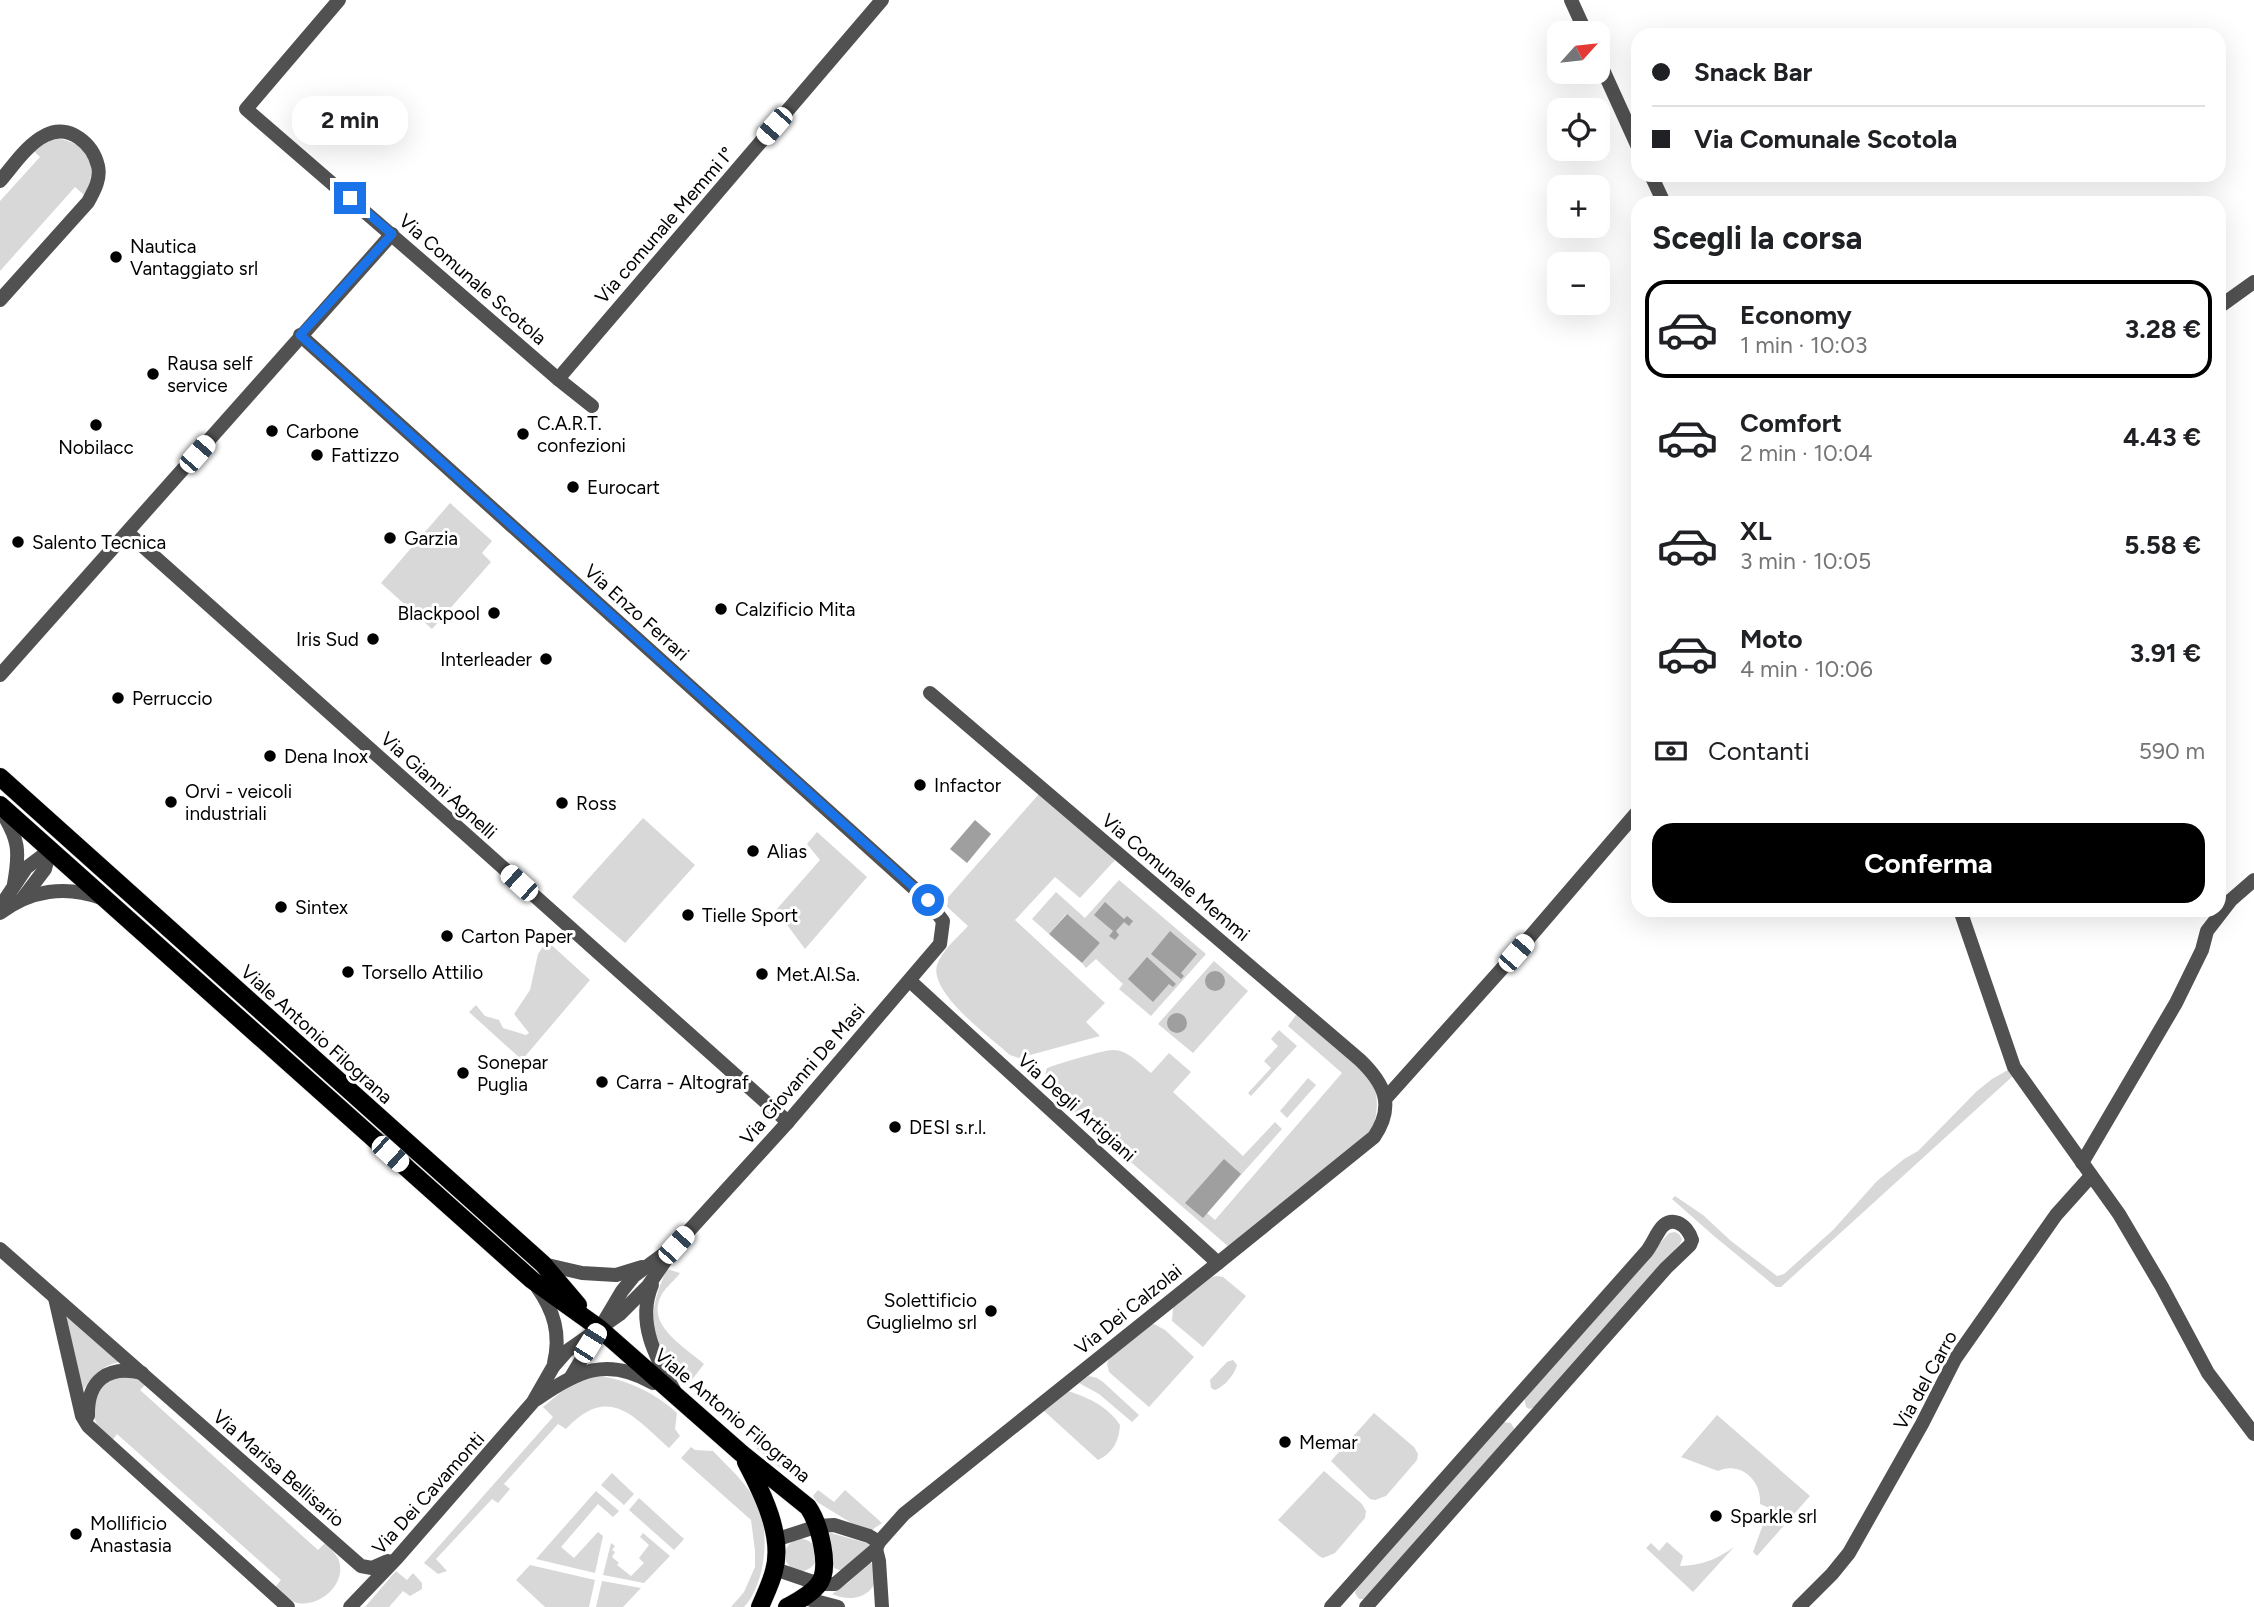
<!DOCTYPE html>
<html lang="it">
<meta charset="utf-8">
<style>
body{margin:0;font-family:Figtree,sans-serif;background:#f2f2f2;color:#202124;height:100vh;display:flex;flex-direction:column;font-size:26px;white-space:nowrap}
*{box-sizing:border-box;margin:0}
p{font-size:23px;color:#757577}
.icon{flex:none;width:38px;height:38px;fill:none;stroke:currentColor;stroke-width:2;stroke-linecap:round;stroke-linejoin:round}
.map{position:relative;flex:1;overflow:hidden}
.side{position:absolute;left:1631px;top:196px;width:595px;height:721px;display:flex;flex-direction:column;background:#fff;border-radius:21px;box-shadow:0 7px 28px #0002}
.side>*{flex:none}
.guide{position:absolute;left:1631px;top:28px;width:595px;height:154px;border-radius:21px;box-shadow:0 7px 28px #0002;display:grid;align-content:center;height:154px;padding:0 21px;background:#fff}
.needle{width:46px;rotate:63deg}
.tools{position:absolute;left:1547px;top:21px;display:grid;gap:14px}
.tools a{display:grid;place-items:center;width:63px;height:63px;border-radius:14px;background:#fff;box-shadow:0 7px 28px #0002;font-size:35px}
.end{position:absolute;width:32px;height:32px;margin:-16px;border:9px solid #1a73e8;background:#fff;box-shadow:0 0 0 4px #fff}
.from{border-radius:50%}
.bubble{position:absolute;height:49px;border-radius:21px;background:#fff;box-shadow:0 7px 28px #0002;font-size:23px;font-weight:700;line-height:49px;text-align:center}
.car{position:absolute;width:21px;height:42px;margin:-21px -10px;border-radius:9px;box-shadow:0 0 5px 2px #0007;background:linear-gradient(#fff 24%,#345 0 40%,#fff 0 76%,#345 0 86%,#fff 0)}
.guide b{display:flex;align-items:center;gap:24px;height:66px;font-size:26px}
.guide b+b{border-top:2px solid #e0e0e0}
.guide i{width:18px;height:18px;background:#202124}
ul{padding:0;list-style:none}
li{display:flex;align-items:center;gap:21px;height:98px;margin:0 14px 10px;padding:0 7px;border:4px solid transparent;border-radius:21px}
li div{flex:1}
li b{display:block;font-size:26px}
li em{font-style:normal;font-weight:700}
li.current{border-color:#000}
li>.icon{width:63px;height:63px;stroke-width:1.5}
h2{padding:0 21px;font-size:32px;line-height:84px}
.pay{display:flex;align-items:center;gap:18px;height:77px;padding:0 21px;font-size:26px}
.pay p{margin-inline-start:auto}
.cta{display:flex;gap:14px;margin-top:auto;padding:14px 21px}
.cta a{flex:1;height:80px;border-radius:21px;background:#000;color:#fff;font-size:28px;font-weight:700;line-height:80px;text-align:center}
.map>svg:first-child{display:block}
.green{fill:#d8d8d8}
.water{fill:#9f9f9f}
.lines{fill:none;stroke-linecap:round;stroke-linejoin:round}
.primary-casing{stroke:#dbdbdb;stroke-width:19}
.minor{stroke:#515151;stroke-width:14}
.tertiary{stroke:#515151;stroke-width:14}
.primary{stroke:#000;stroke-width:18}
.route{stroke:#1a73e8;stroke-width:9}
.poi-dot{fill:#000;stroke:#fff;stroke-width:2.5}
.labels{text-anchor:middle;stroke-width:6;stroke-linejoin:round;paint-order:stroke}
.street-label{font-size:19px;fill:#000;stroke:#fff}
.poi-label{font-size:19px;fill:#000;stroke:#fff;text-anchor:start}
</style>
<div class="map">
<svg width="2254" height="1607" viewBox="0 0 2254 1607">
<rect width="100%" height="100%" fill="#fff"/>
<g class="green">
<path d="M56,138C89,143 100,167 84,195L75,187L0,271V201L40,157L34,151L39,145Z"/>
<path d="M450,503L492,541L482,553L491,562L432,629L381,583Z"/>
<path d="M1039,794L1115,860L1080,898L1055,877L1015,920L1105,1003L1086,1022L1100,1036L1019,1058L1010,1055C991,1038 929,993 937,965C942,950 958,937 968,926L943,903Z"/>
<path d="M643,818L695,865L625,943L572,897Z"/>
<path d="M817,832L867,877L805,949L776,910L820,860L807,844Z"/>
<path d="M1119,880L1206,954L1151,1016L1119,989L1123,984L1096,959L1086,968L1082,963L1100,943L1066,914L1049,934L1032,919L1056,892L1085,918Z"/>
<path d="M547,941L590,980L522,1060L469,1012L476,1005L485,1016L499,1020L503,1028L526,1035L529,1033L514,1014L530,990L538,954Z"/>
<path d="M1214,961L1248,991L1193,1053L1158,1024Z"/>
<path d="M1296,1015C1315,1031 1368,1068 1375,1090C1379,1103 1376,1119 1372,1133L1230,1248L1049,1091C1045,1082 1044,1077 1047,1068C1058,1064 1103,1050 1113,1050C1128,1050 1140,1064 1151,1073L1169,1053L1191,1072L1173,1092L1243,1156L1275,1122L1282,1129L1207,1213L1215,1220L1342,1073L1288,1026Z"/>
<path d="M1279,1030L1297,1046L1251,1096L1248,1093L1271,1068L1264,1061L1278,1046L1271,1039Z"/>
<path d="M2008,1070L2014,1075L1781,1287H1776L1714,1236L1672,1199L1675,1196L1703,1215L1731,1241L1777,1276L1784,1274L1833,1230L1877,1181L1904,1159L1918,1151L1977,1091L1992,1079Z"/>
<path d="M1308,1078L1316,1085L1287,1118L1280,1111Z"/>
<path d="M1675,1232L1679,1234L1682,1239L1680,1244L1538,1406L1529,1409L1526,1407L1524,1397L1669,1233Z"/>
<path d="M667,1269L680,1273C675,1280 666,1287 662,1294C644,1325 685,1347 704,1364L688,1385C647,1349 645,1316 667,1269Z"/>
<path d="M1217,1276L1223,1277L1246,1296L1203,1347L1172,1321L1173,1308L1212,1277Z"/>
<path d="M68,1317L119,1362C101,1366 93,1376 83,1390L65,1320Z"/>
<path d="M1154,1324L1165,1330L1194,1357L1149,1407L1109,1372L1107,1364L1109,1359L1150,1325Z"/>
<path d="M1233,1360L1237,1365C1235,1374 1224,1387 1215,1390L1211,1388L1210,1380L1227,1362Z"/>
<path d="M601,1376C630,1381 655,1393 677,1413L675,1429L680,1436L669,1448C634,1417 609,1383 566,1429L558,1424L504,1484L510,1489L498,1503L492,1499L436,1559L447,1571L438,1574L424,1563L553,1417L543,1407C561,1392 578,1377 601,1376Z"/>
<path d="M1089,1376L1097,1378L1103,1382L1139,1415L1132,1422L1099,1394L1079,1383Z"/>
<path d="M113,1377H135L147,1383L140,1390L318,1550L325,1543C331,1549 339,1556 340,1565C343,1588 318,1607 297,1603C289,1600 282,1593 275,1587L281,1580L117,1434L112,1441L97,1425L93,1413L99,1389Z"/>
<path d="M1068,1391C1089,1398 1107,1406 1120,1425C1119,1441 1113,1453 1098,1460L1043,1410Z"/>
<path d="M706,1392L746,1422L739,1431L706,1403L705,1400Z"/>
<path d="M1374,1413L1414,1447L1418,1454L1417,1460L1386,1496L1375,1500L1370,1499L1331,1461Z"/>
<path d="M1717,1415L1810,1496L1757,1556L1753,1552L1769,1508L1760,1504C1762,1481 1741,1461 1718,1471L1681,1457Z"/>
<path d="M1503,1422L1511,1423L1515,1430L1366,1599H1359L1355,1593L1356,1588Z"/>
<path d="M763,1440L791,1463L783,1470L756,1448Z"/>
<path d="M691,1447L695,1450L713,1451C727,1466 747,1483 756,1502C771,1531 766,1583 744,1607H731L744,1592L755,1567V1551L751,1520L681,1458Z"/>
<path d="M1324,1471L1362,1504L1366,1511L1365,1518L1335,1553L1323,1558L1319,1556L1278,1520Z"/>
<path d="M612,1473L634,1494L624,1505L601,1485Z"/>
<path d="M818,1490L834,1502L845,1490L882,1523L872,1530L858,1527L817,1502L813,1496Z"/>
<path d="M596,1491L619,1511L613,1517L598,1504L561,1547L574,1558L598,1532L603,1536L595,1573L536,1559Z"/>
<path d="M639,1498L684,1539L674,1550L629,1510Z"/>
<path d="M643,1533L670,1556L644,1583L603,1575L611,1543L615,1546L612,1550L615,1552L612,1557L619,1563L617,1565L631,1576L644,1563L639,1558L649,1545L640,1537Z"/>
<path d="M831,1533L870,1544V1545L842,1571L834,1568L827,1535Z"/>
<circle cx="801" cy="1555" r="16"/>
<path d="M1667,1542L1683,1556L1680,1566C1702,1565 1716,1560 1734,1547L1693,1592L1646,1548L1651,1543L1659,1551Z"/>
<path d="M870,1561C888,1587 859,1607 832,1594L849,1582Z"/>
<path d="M530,1565L595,1580L589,1607H545L516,1580Z"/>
<path d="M396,1571L407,1580L413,1573L422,1583V1589L410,1596L403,1591L389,1607H365Z"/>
<path d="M602,1581L641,1588L623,1607H596Z"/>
</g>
<g class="water">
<path d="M975,820L991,834L967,863L950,849Z"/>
<path d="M1105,902L1124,919L1127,916L1133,921L1129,926L1124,922L1116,931L1119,935L1115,940L1109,936L1113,931L1094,915Z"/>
<path d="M1067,914L1100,943L1082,963L1049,934Z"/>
<path d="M1170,931L1197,954L1181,973L1184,976L1181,979L1151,954Z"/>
<path d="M1147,957L1176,984L1173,987L1169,984L1153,1002L1128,979Z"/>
<circle cx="1215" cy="981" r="10"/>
<circle cx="1177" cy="1023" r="10"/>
<path d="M1224,1159L1241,1174L1203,1218L1185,1203Z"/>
</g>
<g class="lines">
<defs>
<g id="primary">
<path d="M0,777L543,1264L578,1305"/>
<path d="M0,805L532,1280L599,1328L741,1453L808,1507C819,1523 832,1569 818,1585C810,1595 798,1601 787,1607"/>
<path d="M746,1462C762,1492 784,1536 774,1571C771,1583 765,1595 760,1607"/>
</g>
</defs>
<use href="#primary" class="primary-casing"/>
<g class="minor">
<path d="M339,0L246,109L558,379L592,406"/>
<path d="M1571,0L1586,33"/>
<path d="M1598,59L1638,147"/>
<path d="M1651,175L1664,203"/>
<path d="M2219,307L2254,282"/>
<path d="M558,379L882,0"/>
<path d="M930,693L1360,1060C1385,1084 1395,1106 1374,1137L1218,1263"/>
<path d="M1960,910L2014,1067L2119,1214L2162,1287L2208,1373L2254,1434"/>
<path d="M1386,1098L1516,953L1638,811"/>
<path d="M2082,1163L2176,1003L2202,950L2207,931L2231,900L2254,880"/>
<path d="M1331,1607L1647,1251C1652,1244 1655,1237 1659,1231C1670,1213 1687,1224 1692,1240L1690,1245L1666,1268L1366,1607"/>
<path d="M1799,1607L1832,1574L1849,1553L1922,1424L1955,1359L2056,1215L2091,1176"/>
</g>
<g class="tertiary">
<path d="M0,181C13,166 27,144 46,135C69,123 93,144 98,166C101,179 94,191 88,202L0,300"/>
<path d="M300,335L927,900L943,921L940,944L788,1122L676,1245L648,1286L620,1314L567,1351L553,1367L533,1402L397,1558L350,1607"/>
<path d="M128,533L788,1122"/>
<path d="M0,675L392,234"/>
<path d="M1,811C19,839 20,851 14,884"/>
<path d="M23,898L45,869L50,850"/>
<path d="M0,907L26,868L50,850"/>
<path d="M0,913C30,890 66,885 101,898"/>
<path d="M0,1249L361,1566L372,1568L388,1561"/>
<path d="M543,1264L582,1273L616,1275L642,1267"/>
<path d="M652,1285C636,1322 656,1358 674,1390"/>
<path d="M537,1287C554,1311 561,1334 554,1363"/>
<path d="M55,1298L82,1416L88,1426L288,1607"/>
<path d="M571,1377L622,1291L634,1276L669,1250"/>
<path d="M537,1399C577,1371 607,1356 653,1383"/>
<path d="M88,1416C87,1380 108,1365 142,1373"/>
<path d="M775,1540L818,1526L834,1525L869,1536L879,1542"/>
<path d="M876,1549L879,1561L882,1607"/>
<path d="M775,1569L819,1584H835L876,1549L879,1542L904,1514L1218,1263L910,981"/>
<path d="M804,1598L838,1607"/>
</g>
<use href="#primary" class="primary"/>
</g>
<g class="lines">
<path class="route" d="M350,198L392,234L300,335L928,900"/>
</g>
<g class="poi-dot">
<circle cx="116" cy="257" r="7"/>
<circle cx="153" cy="374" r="7"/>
<circle cx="96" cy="425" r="7"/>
<circle cx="272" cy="431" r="7"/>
<circle cx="523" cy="434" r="7"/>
<circle cx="317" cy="455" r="7"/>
<circle cx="573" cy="487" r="7"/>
<circle cx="390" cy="538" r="7"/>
<circle cx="18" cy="542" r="7"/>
<circle cx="721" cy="609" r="7"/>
<circle cx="494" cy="613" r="7"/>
<circle cx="373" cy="639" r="7"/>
<circle cx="546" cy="659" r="7"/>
<circle cx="118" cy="698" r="7"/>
<circle cx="270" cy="756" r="7"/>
<circle cx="920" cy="785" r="7"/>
<circle cx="171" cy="802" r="7"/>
<circle cx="562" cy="803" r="7"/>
<circle cx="753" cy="851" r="7"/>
<circle cx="281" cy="907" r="7"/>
<circle cx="688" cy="915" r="7"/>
<circle cx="447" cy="936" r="7"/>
<circle cx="348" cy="972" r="7"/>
<circle cx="762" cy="974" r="7"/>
<circle cx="463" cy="1073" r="7"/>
<circle cx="602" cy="1082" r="7"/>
<circle cx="895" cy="1127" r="7"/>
<circle cx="991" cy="1311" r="7"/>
<circle cx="1285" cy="1442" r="7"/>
<circle cx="1716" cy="1516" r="7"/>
<circle cx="76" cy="1534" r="7"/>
</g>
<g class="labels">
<g class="street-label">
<text transform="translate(664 225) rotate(-49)" y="7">Via comunale Memmi I°</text>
<text transform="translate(473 279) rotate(41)" y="7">Via Comunale Scotola</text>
<text transform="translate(637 612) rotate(42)" y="7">Via Enzo Ferrari</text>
<text transform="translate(439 785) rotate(42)" y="7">Via Gianni Agnelli</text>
<text transform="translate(1176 877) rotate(40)" y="7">Via Comunale Memmi</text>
<text transform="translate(317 1034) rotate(42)" y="7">Viale Antonio Filograna</text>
<text transform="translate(802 1074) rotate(-49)" y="7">Via Giovanni De Masi</text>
<text transform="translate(1077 1107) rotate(42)" y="7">Via Degli Artigiani</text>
<text transform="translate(1128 1309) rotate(-39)" y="7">Via Dei Calzolai</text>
<text transform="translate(1925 1380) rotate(-61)" y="7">Via del Carro</text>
<text transform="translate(733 1415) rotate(40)" y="7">Viale Antonio Filograna</text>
<text transform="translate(279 1468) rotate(41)" y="7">Via Marisa Bellisario</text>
<text transform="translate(428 1493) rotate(-48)" y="7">Via Dei Cavamonti</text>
</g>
<g class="poi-label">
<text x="130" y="253">Nautica<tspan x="130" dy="22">Vantaggiato srl</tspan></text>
<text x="167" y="370">Rausa self<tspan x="167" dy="22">service</tspan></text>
<text x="537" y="430">C.A.R.T.<tspan x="537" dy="22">confezioni</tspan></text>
<text x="286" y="438">Carbone</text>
<text x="96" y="454" text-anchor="middle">Nobilacc</text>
<text x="331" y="462">Fattizzo</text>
<text x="587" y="494">Eurocart</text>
<text x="404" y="545">Garzia</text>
<text x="32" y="549">Salento Tecnica</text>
<text x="735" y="616">Calzificio Mita</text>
<text x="480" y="620" text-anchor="end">Blackpool</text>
<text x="359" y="646" text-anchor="end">Iris Sud</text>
<text x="532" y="666" text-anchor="end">Interleader</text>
<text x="132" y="705">Perruccio</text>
<text x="284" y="763">Dena Inox</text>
<text x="934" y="792">Infactor</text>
<text x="185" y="798">Orvi - veicoli<tspan x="185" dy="22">industriali</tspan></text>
<text x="576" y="810">Ross</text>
<text x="767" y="858">Alias</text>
<text x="295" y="914">Sintex</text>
<text x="702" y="922">Tielle Sport</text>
<text x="461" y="943">Carton Paper</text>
<text x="362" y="979">Torsello Attilio</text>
<text x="776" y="981">Met.Al.Sa.</text>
<text x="477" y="1069">Sonepar<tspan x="477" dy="22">Puglia</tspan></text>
<text x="616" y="1089">Carra - Altograf</text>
<text x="909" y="1134">DESI s.r.l.</text>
<text x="977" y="1307" text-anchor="end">Solettificio<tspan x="977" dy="22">Guglielmo srl</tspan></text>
<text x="1299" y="1449">Memar</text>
<text x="1730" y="1523">Sparkle srl</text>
<text x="90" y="1530">Mollificio<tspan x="90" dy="22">Anastasia</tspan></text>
</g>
</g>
</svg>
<div class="tools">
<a><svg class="needle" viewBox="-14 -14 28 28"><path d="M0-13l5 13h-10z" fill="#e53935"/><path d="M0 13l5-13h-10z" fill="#757577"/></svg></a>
<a><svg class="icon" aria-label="locate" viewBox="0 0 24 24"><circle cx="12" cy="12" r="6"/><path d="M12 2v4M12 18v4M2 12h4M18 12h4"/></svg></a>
<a>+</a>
<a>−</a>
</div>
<i class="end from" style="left:928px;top:900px"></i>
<i class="end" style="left:350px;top:198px"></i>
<div class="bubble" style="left:292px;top:96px;width:116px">2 min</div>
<i class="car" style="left:774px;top:126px;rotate:221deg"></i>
<i class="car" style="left:197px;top:454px;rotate:41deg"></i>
<i class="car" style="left:519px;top:883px;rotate:312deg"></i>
<i class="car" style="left:1516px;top:953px;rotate:41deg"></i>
<i class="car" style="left:390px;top:1154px;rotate:132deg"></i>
<i class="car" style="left:676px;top:1245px;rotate:42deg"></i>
<i class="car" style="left:590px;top:1343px;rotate:32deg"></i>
<div class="guide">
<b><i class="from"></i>Snack Bar</b>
<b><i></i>Via Comunale Scotola</b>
</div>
<section class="side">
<h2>Scegli la corsa</h2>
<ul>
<li class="current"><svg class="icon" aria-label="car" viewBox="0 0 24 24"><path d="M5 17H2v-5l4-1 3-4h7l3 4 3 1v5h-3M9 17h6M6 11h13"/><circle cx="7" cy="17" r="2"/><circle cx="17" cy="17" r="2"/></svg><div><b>Economy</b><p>1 min · 10:03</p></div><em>3.28 €</em></li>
<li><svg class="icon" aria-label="car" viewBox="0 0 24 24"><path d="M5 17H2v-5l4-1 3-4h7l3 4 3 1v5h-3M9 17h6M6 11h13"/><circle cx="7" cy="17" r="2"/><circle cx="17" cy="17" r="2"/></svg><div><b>Comfort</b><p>2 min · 10:04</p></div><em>4.43 €</em></li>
<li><svg class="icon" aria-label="car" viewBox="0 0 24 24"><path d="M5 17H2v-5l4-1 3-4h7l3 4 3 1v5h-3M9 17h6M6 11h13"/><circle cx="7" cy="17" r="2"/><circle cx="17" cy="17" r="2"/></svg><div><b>XL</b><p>3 min · 10:05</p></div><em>5.58 €</em></li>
<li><svg class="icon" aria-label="car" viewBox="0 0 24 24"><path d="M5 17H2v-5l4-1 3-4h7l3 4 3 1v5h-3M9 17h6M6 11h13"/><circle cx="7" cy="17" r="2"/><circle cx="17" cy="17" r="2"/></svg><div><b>Moto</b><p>4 min · 10:06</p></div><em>3.91 €</em></li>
</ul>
<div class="pay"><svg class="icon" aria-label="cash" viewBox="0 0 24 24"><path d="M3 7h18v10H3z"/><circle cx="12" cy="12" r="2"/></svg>Contanti<p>590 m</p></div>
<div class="cta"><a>Conferma</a></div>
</section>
</div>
